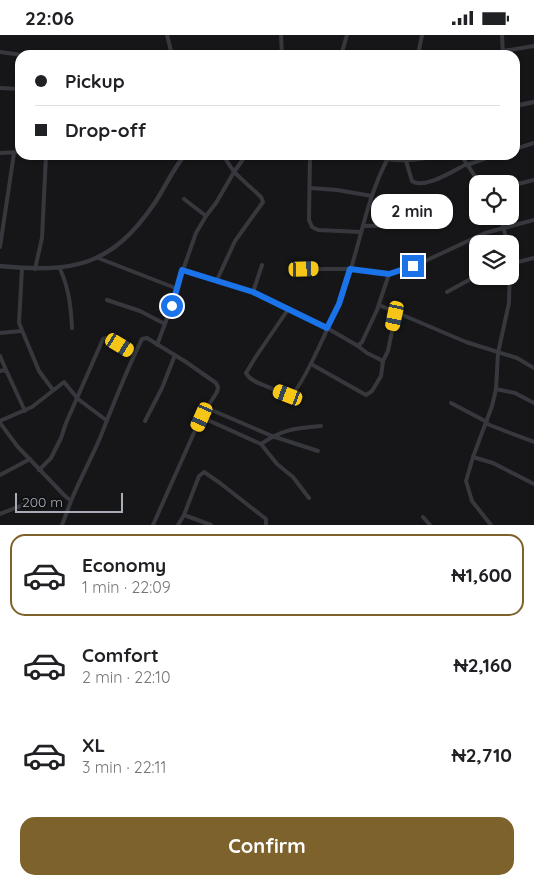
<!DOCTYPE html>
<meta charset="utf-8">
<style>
body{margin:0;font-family:Quicksand,sans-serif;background:#f6f6f6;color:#202124;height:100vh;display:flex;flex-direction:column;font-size:19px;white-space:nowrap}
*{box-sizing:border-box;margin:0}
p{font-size:16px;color:#757577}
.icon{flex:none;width:28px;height:28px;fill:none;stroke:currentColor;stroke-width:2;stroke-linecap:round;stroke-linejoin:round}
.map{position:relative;height:490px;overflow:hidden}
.side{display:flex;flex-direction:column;background:#fff;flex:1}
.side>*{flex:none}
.top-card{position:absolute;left:15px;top:15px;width:505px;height:110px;border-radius:15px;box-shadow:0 1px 4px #0004;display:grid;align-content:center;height:110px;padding:0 20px;background:#fff}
.fabs{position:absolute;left:469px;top:140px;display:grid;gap:10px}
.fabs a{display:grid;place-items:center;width:50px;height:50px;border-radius:10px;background:#fff;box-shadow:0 1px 4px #0004;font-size:25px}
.scale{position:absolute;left:15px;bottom:12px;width:108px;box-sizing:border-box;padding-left:5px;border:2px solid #a8adb8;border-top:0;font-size:14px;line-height:18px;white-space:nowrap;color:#a8adb8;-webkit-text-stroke:4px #111113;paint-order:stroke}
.end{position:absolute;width:22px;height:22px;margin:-11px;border:6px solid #1a73e8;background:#fff;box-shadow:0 0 0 2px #fff}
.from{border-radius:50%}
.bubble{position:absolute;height:35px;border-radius:15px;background:#fff;box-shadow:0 1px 4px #0004;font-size:16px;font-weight:700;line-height:35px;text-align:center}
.car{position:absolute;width:15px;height:30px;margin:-15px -8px;border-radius:6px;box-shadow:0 0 4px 1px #0007;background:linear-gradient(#f5c518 24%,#345 0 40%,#f5c518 0 76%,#345 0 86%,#f5c518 0)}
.top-card b{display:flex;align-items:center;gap:18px;height:48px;font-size:19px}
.top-card b+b{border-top:1px solid #e0e0e0}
.top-card i{width:12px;height:12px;background:#202124}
ul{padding:9px 0 0;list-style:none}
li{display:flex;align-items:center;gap:15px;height:82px;margin:0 10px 8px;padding:0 10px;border:2px solid transparent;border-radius:15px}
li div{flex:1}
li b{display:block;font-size:19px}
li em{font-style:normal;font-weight:700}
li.active{border-color:#7e622b}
li>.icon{width:45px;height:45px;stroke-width:1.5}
.primary-button{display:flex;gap:10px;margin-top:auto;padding:10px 20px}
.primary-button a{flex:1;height:58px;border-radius:15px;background:#7e622b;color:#fff;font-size:20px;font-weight:700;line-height:58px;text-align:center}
.status{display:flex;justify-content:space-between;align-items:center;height:35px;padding:0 25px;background:#fff;direction:ltr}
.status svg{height:14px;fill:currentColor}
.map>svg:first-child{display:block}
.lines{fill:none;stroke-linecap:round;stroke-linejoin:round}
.minor{stroke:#37383d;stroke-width:4}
.tertiary{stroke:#37383d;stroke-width:4.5}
.route{stroke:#1a73e8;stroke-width:6}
</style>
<div class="status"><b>22:06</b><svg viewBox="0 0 49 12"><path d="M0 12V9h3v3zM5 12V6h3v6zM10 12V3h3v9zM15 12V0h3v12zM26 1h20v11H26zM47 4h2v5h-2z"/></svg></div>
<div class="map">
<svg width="534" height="490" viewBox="0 0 534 490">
<rect width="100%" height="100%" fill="#161618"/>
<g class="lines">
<g class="minor">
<path d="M167,0L172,20"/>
<path d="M281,0L282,20"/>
<path d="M502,0L503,20"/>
<path d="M503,16L534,11"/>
<path d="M0,17L22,20"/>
<path d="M109,20L113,18L118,20"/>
<path d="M341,20L347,0"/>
<path d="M418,20L422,0"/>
<path d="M0,53L20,54"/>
<path d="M515,114L534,108"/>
<path d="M0,118L20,117"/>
<path d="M310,120L309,185L312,192L318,195L361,197"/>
<path d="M370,120C396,128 415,126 441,120"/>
<path d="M461,120L480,149"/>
<path d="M406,126L412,146C425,155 454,135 467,129"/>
<path d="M467,130L495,120"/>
<path d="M510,151L534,145"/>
<path d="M310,153L337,155L372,161"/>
<path d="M184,164L206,181"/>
<path d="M500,181L508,209"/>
<path d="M363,191L408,190"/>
<path d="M0,212L14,118"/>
<path d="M98,223L178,254"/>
<path d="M510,229L534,223"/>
<path d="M22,233L19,288L39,336L53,355"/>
<path d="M35,234L42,203L46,120"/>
<path d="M60,234C69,253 71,273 72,293"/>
<path d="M304,234H350L384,239L394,238L423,227L485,198L534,185"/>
<path d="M183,235L253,257L327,293L358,311L362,307L377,275L389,239"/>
<path d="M217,245L235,206L263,167L261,162L234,137L246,120"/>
<path d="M253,257L262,230"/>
<path d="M447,257L478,240"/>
<path d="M107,265L140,276L165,289"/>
<path d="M379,270L466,307L517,323L534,333"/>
<path d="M289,273L255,323L246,338C250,346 261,349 268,352C274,354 284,360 290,360C301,358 340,266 345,252C360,210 366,165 387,125"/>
<path d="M0,298L21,296"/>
<path d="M157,310L178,254L183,235L196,198L206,181L216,168L234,137L223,120"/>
<path d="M358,311L367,318L383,326"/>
<path d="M0,321L6,335"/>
<path d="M311,329L366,360L372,356L381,341L383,326L388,316L395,281L397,278"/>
<path d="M0,336L4,335L7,337L25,376"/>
<path d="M496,354L515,358L534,368"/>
<path d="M451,368L487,387"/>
<path d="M207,373L272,401L318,416"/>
<path d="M201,382L261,409L277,429L293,442L309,463"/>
<path d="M0,386L32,372L64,347L78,364L106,385"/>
<path d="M145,386L162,353L175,320"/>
<path d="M0,388L18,412L64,460L71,466L62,490"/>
<path d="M487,389L534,407"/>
<path d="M261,409C283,394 296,393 321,391"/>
<path d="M473,422L493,428L534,449"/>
<path d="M39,435L51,423L61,403L66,388L103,304L106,303H110L135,319"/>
<path d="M0,440L30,424"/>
<path d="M71,466C80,444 91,424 100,403C113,370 126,336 142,304L147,303L186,327L216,348L218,352L217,357L201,382L153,490"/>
<path d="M0,479L38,464"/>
<path d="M184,480L211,490"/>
<path d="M423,482L430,490"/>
<path d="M178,490L184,480L199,441L204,437L220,448L266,484V490"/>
<path d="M491,490L472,466L466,446L473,422L492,371L496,354L498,318L509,268L510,225"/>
</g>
<g class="tertiary">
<path d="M515,71L534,67"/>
<path d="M0,231C72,238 111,232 154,169C165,153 172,135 185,120"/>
</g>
</g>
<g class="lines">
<path class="route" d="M172,271L182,235L253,257L327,293L339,269L350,234L389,239L413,231"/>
</g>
</svg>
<div class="fabs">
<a><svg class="icon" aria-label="locate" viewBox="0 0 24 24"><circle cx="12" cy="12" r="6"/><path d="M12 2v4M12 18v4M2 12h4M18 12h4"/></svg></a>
<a><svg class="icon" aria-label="layers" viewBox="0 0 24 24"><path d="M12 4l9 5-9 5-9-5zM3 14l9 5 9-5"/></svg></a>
</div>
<div class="scale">200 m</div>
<i class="end from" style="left:172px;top:271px"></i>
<i class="end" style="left:413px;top:231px"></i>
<div class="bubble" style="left:371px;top:159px;width:82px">2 min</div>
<i class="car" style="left:304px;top:234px;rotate:88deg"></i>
<i class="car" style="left:395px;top:281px;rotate:192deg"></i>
<i class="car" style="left:120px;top:310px;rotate:121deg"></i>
<i class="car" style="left:288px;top:360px;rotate:291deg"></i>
<i class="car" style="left:202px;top:382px;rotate:204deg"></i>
<div class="top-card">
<b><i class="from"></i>Pickup</b>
<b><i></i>Drop-off</b>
</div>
</div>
<section class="side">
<ul>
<li class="active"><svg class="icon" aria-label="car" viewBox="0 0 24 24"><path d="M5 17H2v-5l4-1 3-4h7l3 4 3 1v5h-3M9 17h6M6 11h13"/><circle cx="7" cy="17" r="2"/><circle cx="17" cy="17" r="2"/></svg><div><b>Economy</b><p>1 min · 22:09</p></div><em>₦1,600</em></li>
<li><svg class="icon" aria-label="car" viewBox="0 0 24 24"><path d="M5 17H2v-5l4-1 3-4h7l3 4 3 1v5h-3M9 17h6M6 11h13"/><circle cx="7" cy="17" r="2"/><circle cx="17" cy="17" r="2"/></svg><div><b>Comfort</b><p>2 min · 22:10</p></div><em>₦2,160</em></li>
<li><svg class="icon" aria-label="car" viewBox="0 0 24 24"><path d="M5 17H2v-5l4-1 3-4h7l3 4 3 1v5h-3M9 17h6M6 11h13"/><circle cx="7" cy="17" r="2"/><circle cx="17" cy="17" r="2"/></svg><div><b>XL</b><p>3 min · 22:11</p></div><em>₦2,710</em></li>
</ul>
<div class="primary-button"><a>Confirm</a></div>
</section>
